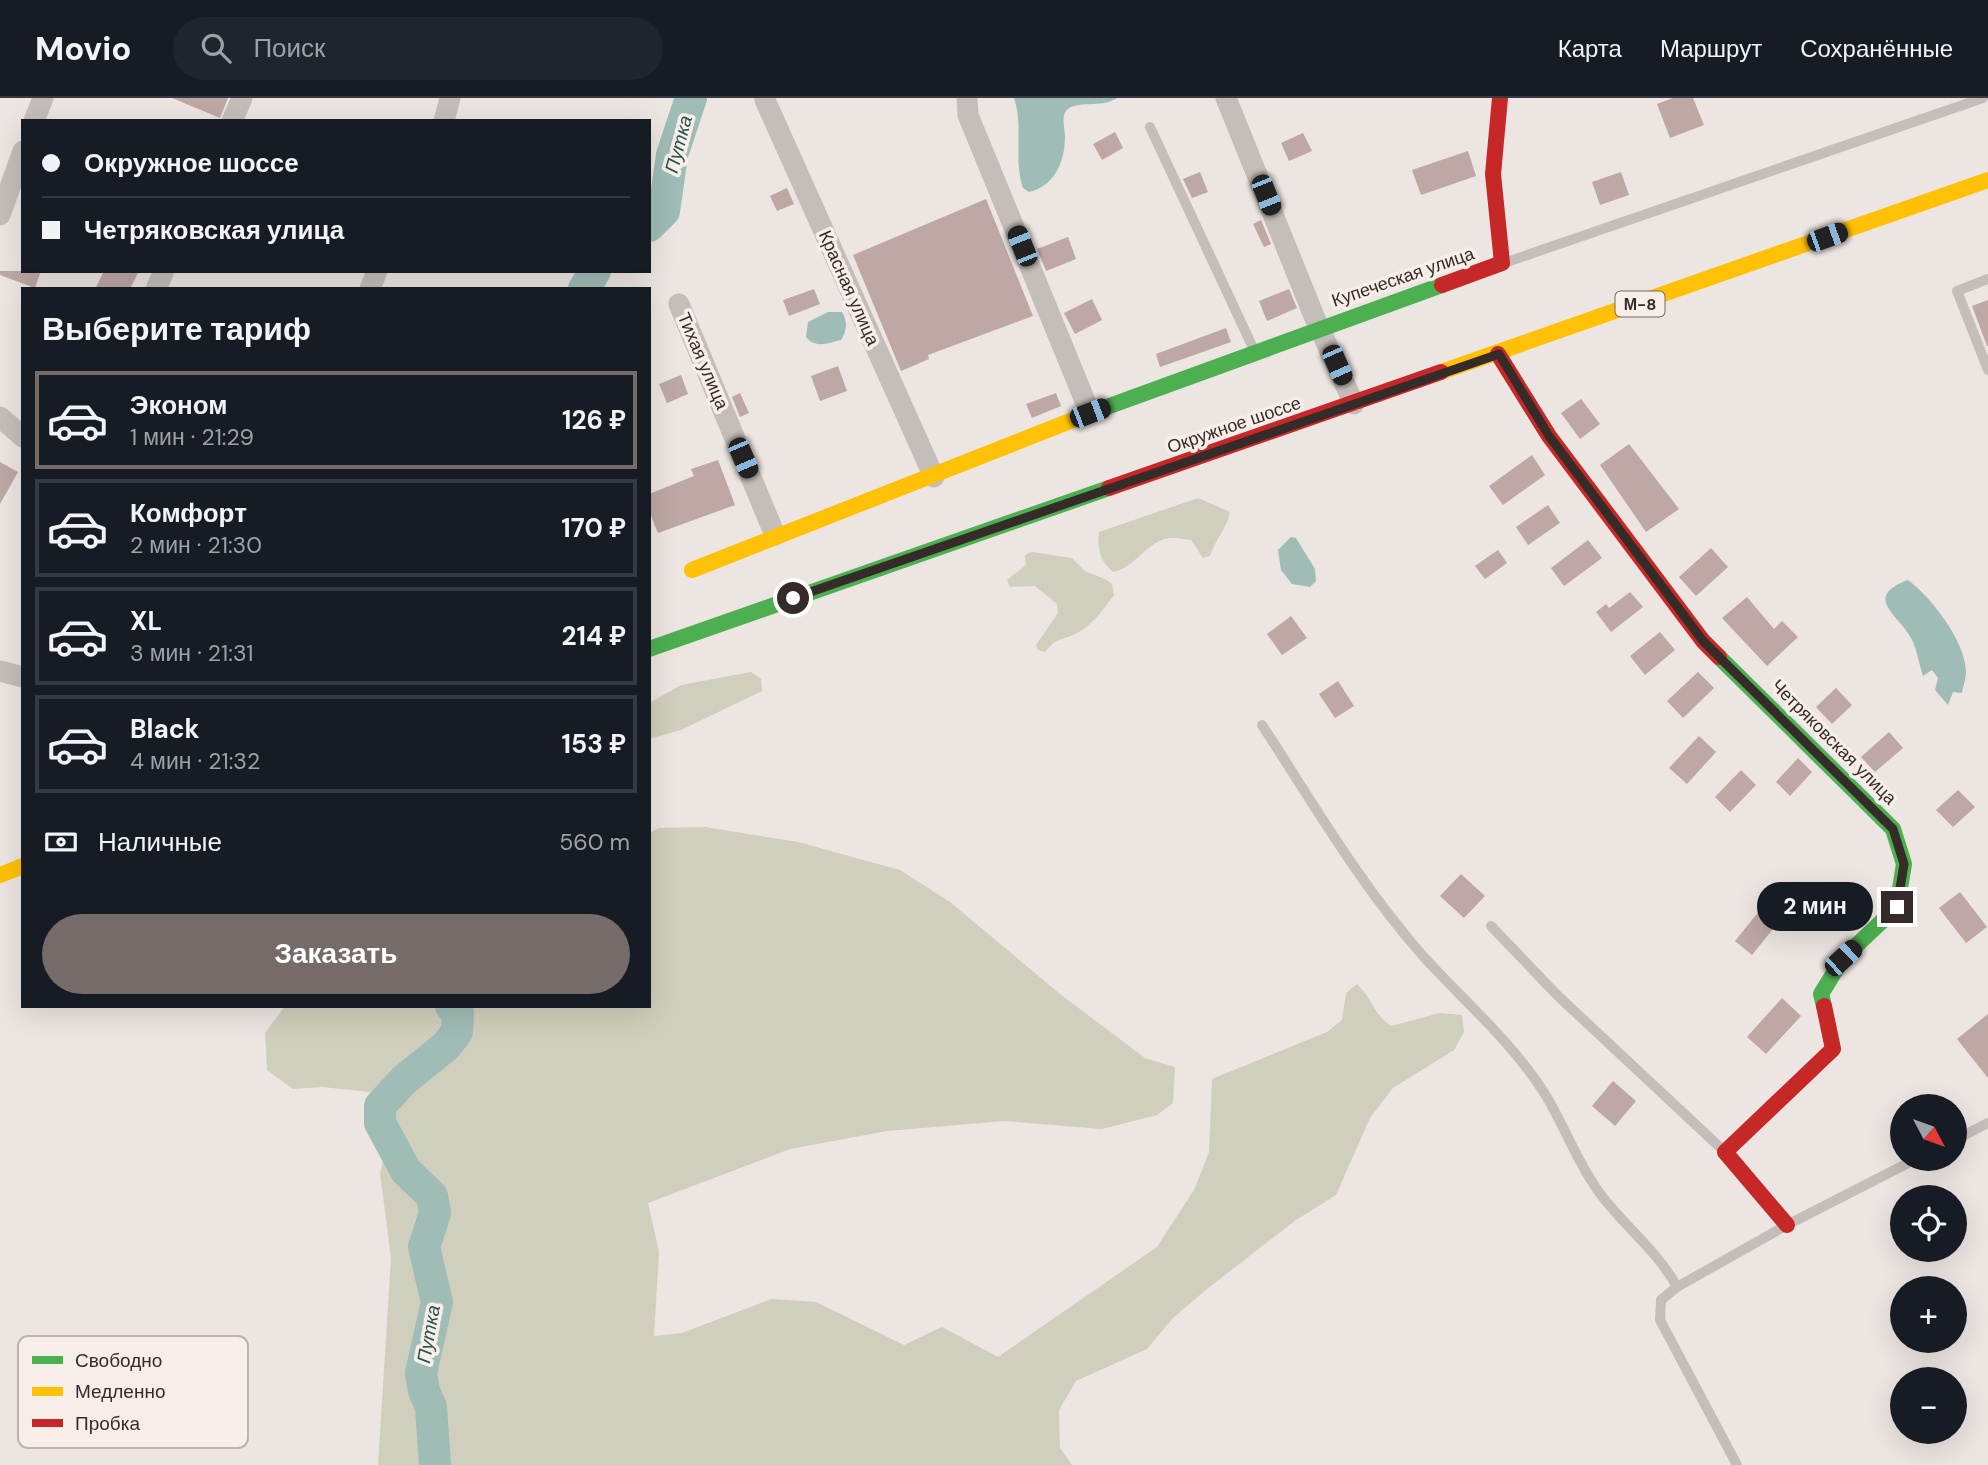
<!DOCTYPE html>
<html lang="ru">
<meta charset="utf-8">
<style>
body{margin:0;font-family:"DM Sans",sans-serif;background:#20242c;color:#f1f3f6;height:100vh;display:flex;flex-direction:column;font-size:26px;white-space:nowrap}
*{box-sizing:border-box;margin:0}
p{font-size:23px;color:#9ea1a6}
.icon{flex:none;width:38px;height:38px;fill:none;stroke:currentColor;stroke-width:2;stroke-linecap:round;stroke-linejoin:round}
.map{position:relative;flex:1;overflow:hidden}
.panel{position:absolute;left:21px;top:189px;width:630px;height:721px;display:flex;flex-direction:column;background:#171b24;border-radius:0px;box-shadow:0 7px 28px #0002}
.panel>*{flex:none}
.hud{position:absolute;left:21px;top:21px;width:630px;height:154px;border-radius:0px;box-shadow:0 7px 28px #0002;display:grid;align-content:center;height:154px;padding:0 21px;background:#171b24}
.needle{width:46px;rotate:131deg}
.controls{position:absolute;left:1890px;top:996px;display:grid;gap:14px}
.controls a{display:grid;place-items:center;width:77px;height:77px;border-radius:50%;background:#171b24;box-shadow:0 7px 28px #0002;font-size:35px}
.end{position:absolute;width:32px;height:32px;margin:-16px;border:9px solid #352b29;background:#fff;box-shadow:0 0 0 4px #fff}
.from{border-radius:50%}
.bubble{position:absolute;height:49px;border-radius:24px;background:#171b24;box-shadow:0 7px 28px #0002;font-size:23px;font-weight:700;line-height:49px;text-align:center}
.car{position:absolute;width:21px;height:42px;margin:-21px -10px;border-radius:9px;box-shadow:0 0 5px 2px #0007;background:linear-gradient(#222 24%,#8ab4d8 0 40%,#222 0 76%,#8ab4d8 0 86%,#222 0)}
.hud b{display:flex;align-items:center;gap:24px;height:66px;font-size:26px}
.hud b+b{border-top:2px solid #363941}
.hud i{width:18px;height:18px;background:#f1f3f6}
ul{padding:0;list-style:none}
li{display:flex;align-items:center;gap:21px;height:98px;margin:0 14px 10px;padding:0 7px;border:4px solid #363941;border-radius:0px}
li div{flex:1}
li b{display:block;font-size:26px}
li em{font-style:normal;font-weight:700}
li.current{border-color:#756c69}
li>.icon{width:63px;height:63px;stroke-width:1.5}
h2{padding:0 21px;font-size:32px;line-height:84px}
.pay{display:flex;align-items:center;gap:18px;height:77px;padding:0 21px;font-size:26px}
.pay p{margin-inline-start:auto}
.primary-button{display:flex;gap:14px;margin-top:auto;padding:14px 21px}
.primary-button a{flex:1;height:80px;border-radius:42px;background:#756c69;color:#fff;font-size:28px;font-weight:700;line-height:80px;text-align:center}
header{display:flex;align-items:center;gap:42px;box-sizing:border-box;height:98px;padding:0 35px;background:#171b24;border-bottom:2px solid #363941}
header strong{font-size:33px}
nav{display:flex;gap:38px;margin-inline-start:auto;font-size:24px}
.search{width:490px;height:63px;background:#20242c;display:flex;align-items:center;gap:18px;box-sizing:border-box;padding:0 24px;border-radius:38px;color:#9ea1a6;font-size:26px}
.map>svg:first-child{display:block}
.green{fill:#d0cfbd}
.water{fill:#a0bcb6}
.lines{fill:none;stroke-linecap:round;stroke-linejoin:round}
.river{stroke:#a0bcb6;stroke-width:32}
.building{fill:#bea7a4}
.lane{stroke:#c5bdba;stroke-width:10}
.street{stroke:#c5bdba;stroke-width:21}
.fast{stroke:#4caf50;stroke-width:16}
.slow{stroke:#ffc107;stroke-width:16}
.jam{stroke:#c62828;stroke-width:16}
.route{stroke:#352b29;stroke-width:9}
.labels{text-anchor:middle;stroke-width:7;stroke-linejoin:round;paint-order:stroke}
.shield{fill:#f8eee9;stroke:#706663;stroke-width:2}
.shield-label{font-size:16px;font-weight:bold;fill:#352b29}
.street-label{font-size:18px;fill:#352b29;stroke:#f8eee9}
.water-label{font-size:19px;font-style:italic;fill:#23534c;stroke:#f8eee9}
.key{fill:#f8eee9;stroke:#beb4af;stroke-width:2}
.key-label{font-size:19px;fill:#352b29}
</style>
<header>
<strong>Movio</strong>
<div class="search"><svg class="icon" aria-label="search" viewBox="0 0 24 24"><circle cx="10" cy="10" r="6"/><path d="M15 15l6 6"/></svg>Поиск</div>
<nav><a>Карта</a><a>Маршрут</a><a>Сохранённые</a></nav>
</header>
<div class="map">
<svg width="1988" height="1367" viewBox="0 0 1988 1367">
<rect width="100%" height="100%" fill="#ece5e1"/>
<g class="green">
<path d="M1198,400L1230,414C1226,432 1216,440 1210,458L1203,460L1191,442C1184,442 1175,439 1169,440C1147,443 1135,470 1113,474C1100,463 1097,451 1099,434Z"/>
<path d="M1032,454L1072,460L1085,473L1107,482L1112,486L1114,497C1104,511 1090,530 1073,537C1058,543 1057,540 1045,554L1038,552L1036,547L1058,515L1057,506L1035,488L1010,489L1007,482L1026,467L1025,457Z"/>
<path d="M751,574L761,581L762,593L681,632L649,641V605L681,587Z"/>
<path d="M705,729L798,744L900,772L950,804L1060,896L1145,960L1175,969L1173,1005L1157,1017L1102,1031L1005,1023L887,1033L790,1051L648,1105L659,1154L654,1238L682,1235L771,1201L816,1204L904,1247L942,1229L998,1259L1157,1149L1194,1092L1209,1054L1212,981L1327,934L1342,922L1346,895L1357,886C1372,900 1374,917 1391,928L1440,915L1462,917L1464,934L1454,952L1393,990L1370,1020L1336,1097L1296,1122L1207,1191L1173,1220L1147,1251L1076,1283L1059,1312L1060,1350L1072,1367H378L391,1160L380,1075L393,1018L370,994L322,989L293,991L267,972L265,935L285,908H649V735L659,730Z"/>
</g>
<g class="water">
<path d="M1014,0H1117C1101,11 1076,1 1066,13C1061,20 1065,31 1065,39C1065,63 1055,88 1029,94L1023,90C1013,60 1024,29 1014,0Z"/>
<path d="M828,214H842C848,223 847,233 841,242C828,245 816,251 806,239L808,224Z"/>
<path d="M1291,439L1296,440L1315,471L1316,483L1310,489L1292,486L1281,472L1278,452Z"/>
<path d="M1908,482C1931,499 1966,544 1966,574C1966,580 1963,589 1962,595L1953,594L1948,607L1935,592L1938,580L1932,572L1923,578C1919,566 1917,551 1911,540C1899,517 1862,499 1908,482Z"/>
</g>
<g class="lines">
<g class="river">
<path d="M649,128L664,113L672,57L691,0"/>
<path d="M584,191L595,173"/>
<path d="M435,1367L431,1309L424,1293L421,1275L437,1204L424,1149L435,1115L432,1098L406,1073L380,1025V1008L404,982L446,948L457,934L458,916L451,908"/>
</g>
</g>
<g class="building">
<path d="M172,0H228L220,20Z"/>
<path d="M1673,0H1693L1704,27L1670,40L1657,6Z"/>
<path d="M1115,34L1123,50L1102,62L1093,46Z"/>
<path d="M1303,35L1312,53L1289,63L1281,45Z"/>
<path d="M1468,53L1476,78L1421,97L1412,72Z"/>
<path d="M1200,74L1208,94L1192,100L1183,81Z"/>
<path d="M1621,74L1629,97L1600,107L1592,84Z"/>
<path d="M787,90L794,106L777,113L770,98Z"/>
<path d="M986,101L1033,218L928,257L929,261L901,273L853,157Z"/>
<path d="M1261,122L1271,146L1264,149L1253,126Z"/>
<path d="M1068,139L1076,161L1046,173L1037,151Z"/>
<path d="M0,173H41L35,190L0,177Z"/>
<path d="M104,173H139L130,191H95Z"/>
<path d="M814,191L820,206L789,218L783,202Z"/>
<path d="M1289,191L1297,210L1267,223L1259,203Z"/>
<path d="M1092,201L1102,222L1075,236L1064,215Z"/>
<path d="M1988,202V248H1987L1972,208Z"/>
<path d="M1226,230L1231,244L1160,269L1156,256Z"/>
<path d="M838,268L847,293L820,303L811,278Z"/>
<path d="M681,277L688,296L667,305L659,286Z"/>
<path d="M740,295L749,315L740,319L732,299Z"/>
<path d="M1056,295L1061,308L1032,320L1026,306Z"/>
<path d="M1581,301L1600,326L1580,341L1561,315Z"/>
<path d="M1629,346L1679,411L1646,434L1600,367Z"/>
<path d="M1532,357L1545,377L1503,407L1489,388Z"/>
<path d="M718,362L735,407L658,435L649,413V396L694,378L691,371Z"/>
<path d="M0,364L18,374L0,406Z"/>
<path d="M1548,407L1560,425L1528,447L1516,429Z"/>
<path d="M1588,442L1602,460L1564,488L1551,470Z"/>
<path d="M1711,450L1728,469L1696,498L1679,479Z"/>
<path d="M1498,452L1507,465L1485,481L1475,468Z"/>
<path d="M1630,494L1643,509L1611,534L1596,514L1606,506L1609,510Z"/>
<path d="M1747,499L1774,531L1782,523L1798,539L1767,568L1722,520Z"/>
<path d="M1291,518L1307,540L1282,557L1267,536Z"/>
<path d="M1660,534L1675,552L1645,577L1630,558Z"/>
<path d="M1698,574L1714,590L1683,620L1667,603Z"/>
<path d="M1338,583L1354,608L1335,620L1319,596Z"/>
<path d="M1836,590L1852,607L1832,626L1816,609Z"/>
<path d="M1889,634L1903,650L1875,674L1861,659Z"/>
<path d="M1699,638L1716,654L1687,686L1669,670Z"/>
<path d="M1798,660L1812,674L1790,698L1776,684Z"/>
<path d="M1741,672L1756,687L1730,714L1715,699Z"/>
<path d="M1958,692L1975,709L1953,729L1936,712Z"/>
<path d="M1461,776L1485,798L1464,820L1440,798Z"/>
<path d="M1960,794L1987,829L1966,845L1939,810Z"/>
<path d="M1772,797L1789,811L1752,857L1735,843Z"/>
<path d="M1782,900L1801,918L1766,956L1747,939Z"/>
<path d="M1988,916V980L1957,941Z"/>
<path d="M1613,983L1636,1003L1615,1028L1592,1008Z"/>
</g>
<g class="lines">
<g class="lane">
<path d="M1150,29L1254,252"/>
<path d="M1504,165L1983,0"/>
<path d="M1988,181L1957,193L1988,272"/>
<path d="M1262,627C1313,705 1361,788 1423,858C1463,902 1510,942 1543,993C1561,1021 1573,1054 1591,1082C1615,1122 1655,1148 1677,1189"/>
<path d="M1491,828L1557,897L1725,1054"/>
<path d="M1955,1042L1988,1025"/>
<path d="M1737,1367L1660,1222L1661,1202L1677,1189L1787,1127L1918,1060"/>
</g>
<g class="street">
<path d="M967,0L968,17L1090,315"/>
<path d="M1226,0L1314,218L1354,306"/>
<path d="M765,2L934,379"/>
<path d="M34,23L43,0"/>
<path d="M232,23L242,0"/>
<path d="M444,23L450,0"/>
<path d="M0,117L23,53"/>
<path d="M156,191L164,173"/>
<path d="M370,191L377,173"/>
<path d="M679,206L775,437"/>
<path d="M0,319L23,339"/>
<path d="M0,573L23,579"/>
</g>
<g class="fast">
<path d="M1093,314L1442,187"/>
<path d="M649,551L1109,390"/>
<path d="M1719,559L1893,731L1904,766L1897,809L1843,860L1821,896L1824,908"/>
</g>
<g class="slow">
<path d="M1441,274L1988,82"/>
<path d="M692,472L1093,314"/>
<path d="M0,777L23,768"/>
</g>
<g class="jam">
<path d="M1442,187L1502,165L1493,76L1500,0"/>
<path d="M1498,256L1549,338L1703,543L1719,559"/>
<path d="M1109,390L1441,274"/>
<path d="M1787,1127L1725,1054L1833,951L1824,908"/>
</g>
</g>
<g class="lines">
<path class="route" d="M793,500L1499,256L1549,338L1703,543L1893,731L1904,766L1897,809"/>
</g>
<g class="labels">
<rect class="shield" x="1615.5" y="193.5" width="49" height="25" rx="5"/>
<g class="shield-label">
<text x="1640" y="212">М-8</text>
</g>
<g class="street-label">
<text transform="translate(1403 179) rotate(-19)" y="6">Купеческая улица</text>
<text transform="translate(849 190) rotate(66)" y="6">Красная улица</text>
<text transform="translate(703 263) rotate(67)" y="6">Тихая улица</text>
<text transform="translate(1234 327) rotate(-19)" y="6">Окружное шоссе</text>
<text transform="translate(1834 644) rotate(45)" y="6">Четряковская улица</text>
</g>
<g class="water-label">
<text transform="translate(678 46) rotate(-75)" y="7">Путка</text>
<text transform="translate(428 1236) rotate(-80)" y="7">Путка</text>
</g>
</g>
<rect x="18" y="1238" width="230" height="112" rx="10" class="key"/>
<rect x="32" y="1258" width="31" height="8" fill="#4caf50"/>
<rect x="32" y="1289" width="31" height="9" fill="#ffc107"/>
<rect x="32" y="1321" width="31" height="8" fill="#c62828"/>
<g class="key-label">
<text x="75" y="1269">Свободно</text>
<text x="75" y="1300">Медленно</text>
<text x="75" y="1332">Пробка</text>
</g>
</svg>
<div class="controls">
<a><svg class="needle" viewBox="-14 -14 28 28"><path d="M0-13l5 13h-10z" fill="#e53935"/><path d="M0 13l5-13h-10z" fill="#9ea1a6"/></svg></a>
<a><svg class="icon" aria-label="locate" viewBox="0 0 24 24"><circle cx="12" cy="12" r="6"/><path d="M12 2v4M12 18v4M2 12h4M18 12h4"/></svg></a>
<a>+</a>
<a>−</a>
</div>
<i class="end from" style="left:793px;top:500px"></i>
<i class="end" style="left:1897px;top:809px"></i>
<div class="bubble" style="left:1757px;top:784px;width:116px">2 мин</div>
<i class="car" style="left:1266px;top:97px;rotate:158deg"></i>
<i class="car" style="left:1827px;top:139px;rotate:70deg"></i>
<i class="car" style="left:1022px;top:148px;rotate:338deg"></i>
<i class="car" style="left:1337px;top:267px;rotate:156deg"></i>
<i class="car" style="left:1090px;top:315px;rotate:69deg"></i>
<i class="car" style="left:743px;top:360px;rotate:157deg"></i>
<i class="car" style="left:1843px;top:860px;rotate:47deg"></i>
<div class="hud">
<b><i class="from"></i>Окружное шоссе</b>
<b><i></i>Четряковская улица</b>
</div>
<section class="panel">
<h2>Выберите тариф</h2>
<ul>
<li class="current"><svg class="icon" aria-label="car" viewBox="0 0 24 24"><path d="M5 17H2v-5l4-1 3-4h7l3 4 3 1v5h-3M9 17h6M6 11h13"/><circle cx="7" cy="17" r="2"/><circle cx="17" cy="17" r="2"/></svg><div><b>Эконом</b><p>1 мин · 21:29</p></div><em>126 ₽</em></li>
<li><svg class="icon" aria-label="car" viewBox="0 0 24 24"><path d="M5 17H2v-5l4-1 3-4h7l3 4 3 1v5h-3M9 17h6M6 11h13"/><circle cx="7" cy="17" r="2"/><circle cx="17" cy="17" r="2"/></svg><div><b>Комфорт</b><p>2 мин · 21:30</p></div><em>170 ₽</em></li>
<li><svg class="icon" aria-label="car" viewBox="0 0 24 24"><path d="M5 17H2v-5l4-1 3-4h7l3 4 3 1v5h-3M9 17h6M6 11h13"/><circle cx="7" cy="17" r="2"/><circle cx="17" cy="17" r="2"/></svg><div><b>XL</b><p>3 мин · 21:31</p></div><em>214 ₽</em></li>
<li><svg class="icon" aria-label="car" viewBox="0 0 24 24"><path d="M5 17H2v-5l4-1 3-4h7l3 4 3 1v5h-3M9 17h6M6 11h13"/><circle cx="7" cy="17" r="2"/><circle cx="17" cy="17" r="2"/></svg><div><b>Black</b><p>4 мин · 21:32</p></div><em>153 ₽</em></li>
</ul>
<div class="pay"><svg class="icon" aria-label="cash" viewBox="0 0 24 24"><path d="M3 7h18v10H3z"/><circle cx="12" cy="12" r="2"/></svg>Наличные<p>560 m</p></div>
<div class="primary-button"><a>Заказать</a></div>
</section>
</div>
